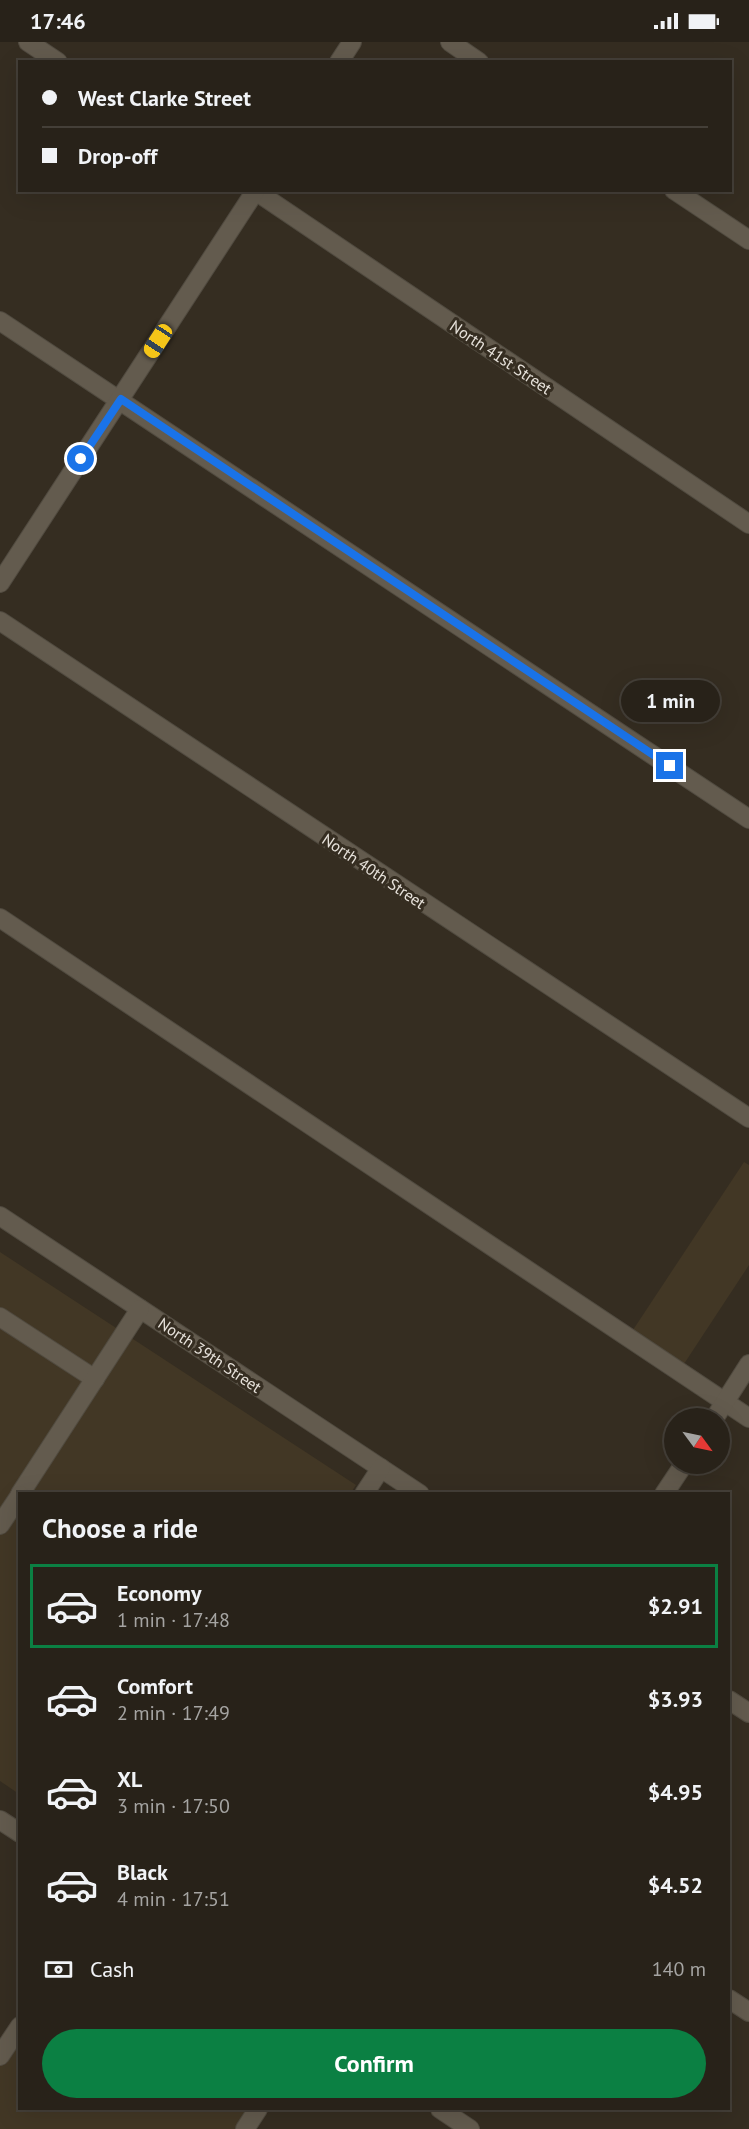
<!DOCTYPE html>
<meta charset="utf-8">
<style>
body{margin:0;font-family:"PT Sans",sans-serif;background:#342f26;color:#f1f3f6;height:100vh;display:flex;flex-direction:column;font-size:22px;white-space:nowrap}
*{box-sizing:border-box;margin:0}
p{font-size:20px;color:#a5a4a2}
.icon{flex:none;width:33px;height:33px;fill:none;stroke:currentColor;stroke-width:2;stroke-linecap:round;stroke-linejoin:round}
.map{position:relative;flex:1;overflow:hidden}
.drawer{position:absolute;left:18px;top:1450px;width:712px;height:618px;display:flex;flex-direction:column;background:#282219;border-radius:0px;box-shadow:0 6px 24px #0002,0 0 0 2px #443f38}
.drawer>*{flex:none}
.banner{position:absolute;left:18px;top:18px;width:714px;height:132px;border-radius:0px;box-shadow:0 6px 24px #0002,0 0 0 2px #443f38;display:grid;align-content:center;height:132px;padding:0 24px;background:#282219}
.needle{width:39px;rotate:123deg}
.fabs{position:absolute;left:664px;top:1366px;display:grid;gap:12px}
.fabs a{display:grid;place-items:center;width:66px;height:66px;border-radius:50%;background:#282219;box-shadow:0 6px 24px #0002,0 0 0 2px #443f38;font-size:30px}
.end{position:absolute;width:27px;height:27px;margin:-14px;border:8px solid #1a73e8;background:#fff;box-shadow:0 0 0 3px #fff}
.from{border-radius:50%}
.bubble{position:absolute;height:42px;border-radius:21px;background:#282219;box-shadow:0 6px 24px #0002,0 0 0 2px #443f38;font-size:20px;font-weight:600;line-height:42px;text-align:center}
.car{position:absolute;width:18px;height:36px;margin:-18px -9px;border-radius:8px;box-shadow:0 0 4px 2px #0007;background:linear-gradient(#f5c518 24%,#345 0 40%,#f5c518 0 76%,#345 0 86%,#f5c518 0)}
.banner b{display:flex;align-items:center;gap:21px;height:57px;font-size:22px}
.banner b+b{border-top:2px solid #443f38}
.banner i{width:15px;height:15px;background:#f1f3f6}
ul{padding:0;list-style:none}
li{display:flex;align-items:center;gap:18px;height:84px;margin:0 12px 9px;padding:0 12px;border:3px solid transparent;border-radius:0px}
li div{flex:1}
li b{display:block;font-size:22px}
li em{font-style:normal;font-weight:600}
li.selected{border-color:#0b8043}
li>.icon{width:54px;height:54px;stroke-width:1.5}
h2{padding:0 24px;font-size:27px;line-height:72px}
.pay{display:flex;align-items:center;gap:15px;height:66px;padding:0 24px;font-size:22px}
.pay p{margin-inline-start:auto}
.action{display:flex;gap:12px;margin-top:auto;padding:12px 24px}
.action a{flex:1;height:69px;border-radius:36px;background:#0b8043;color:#fff;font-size:24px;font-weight:600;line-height:69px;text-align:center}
.status{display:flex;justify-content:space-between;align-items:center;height:42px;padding:0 30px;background:#282219;direction:ltr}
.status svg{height:16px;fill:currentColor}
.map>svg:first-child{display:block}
.built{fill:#423725}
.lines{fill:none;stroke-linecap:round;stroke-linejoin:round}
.minor-casing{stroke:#514b40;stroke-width:20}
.minor{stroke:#635b4e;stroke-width:18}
.route{stroke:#1a73e8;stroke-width:8}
.labels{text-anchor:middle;stroke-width:6;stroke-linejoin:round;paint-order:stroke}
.street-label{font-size:16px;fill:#e7e2db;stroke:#352d21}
</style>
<div class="status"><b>17:46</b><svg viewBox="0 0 49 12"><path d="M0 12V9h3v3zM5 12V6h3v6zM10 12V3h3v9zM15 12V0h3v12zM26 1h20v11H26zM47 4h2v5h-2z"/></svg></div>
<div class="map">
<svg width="749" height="2087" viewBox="0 0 749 2087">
<rect width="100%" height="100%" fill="#352d21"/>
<g class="built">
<path d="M744,1120L749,1123V1223L680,1328L629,1294Z"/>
<path d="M0,1210L356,1443L350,1452H20L19,1752L0,1739Z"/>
<path d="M19,1984L20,2067H258L245,2087H0V2014Z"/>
</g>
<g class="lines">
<defs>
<g id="minor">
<path d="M28,0L58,20"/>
<path d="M450,0L479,20"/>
<path d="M339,20L352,0"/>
<path d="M254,148L749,482"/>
<path d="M674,148L749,198"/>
<path d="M0,279L749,777"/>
<path d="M0,541L256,148"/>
<path d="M0,579L749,1076"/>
<path d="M0,876L749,1376"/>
<path d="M0,1174L420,1452"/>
<path d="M0,1275L95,1337"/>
<path d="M714,1377L749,1322"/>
<path d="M20,1452L140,1267"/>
<path d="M364,1452L381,1426"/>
<path d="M664,1452L684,1422"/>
<path d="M0,1483L20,1453"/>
<path d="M729,1658L749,1671"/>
<path d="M0,1778L20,1791"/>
<path d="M729,1957L749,1970"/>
<path d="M0,2014L20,1984"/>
<path d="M440,2067L470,2087"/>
<path d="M245,2087L258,2067"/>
</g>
</defs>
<use href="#minor" class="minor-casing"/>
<use href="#minor" class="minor"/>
</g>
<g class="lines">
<path class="route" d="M81,417L121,357L670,724"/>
</g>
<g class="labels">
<g class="street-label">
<text transform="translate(501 315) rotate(34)" y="6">North 41st Street</text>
<text transform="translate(374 829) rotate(34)" y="6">North 40th Street</text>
<text transform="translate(210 1313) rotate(34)" y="6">North 39th Street</text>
</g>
</g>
</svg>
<div class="fabs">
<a><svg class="needle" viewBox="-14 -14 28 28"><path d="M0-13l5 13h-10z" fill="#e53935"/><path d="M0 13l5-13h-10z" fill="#a5a4a2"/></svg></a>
</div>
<i class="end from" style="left:81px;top:417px"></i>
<i class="end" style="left:670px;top:724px"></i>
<div class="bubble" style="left:621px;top:638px;width:99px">1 min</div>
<i class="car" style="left:158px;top:299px;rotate:213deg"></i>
<div class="banner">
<b><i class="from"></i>West Clarke Street</b>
<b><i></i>Drop-off</b>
</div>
<section class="drawer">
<h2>Choose a ride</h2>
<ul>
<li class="selected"><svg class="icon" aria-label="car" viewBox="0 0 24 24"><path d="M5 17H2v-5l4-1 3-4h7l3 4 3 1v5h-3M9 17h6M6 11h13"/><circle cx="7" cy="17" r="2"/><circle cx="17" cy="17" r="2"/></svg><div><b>Economy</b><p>1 min · 17:48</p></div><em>$2.91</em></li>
<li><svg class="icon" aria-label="car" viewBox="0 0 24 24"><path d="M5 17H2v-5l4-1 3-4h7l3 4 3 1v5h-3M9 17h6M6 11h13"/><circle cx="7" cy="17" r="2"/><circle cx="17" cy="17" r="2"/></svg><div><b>Comfort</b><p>2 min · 17:49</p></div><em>$3.93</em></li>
<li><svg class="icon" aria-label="car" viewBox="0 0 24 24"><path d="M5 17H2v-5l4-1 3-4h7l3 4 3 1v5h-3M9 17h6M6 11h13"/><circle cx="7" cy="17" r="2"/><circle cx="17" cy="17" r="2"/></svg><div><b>XL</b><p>3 min · 17:50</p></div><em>$4.95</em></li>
<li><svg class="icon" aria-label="car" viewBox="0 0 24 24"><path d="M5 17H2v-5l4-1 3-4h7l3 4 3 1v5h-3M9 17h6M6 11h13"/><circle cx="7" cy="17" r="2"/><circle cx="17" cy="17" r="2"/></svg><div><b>Black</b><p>4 min · 17:51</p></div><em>$4.52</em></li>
</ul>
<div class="pay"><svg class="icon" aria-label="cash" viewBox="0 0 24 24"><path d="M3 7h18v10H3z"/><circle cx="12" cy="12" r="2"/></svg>Cash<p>140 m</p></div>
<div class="action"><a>Confirm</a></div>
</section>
</div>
